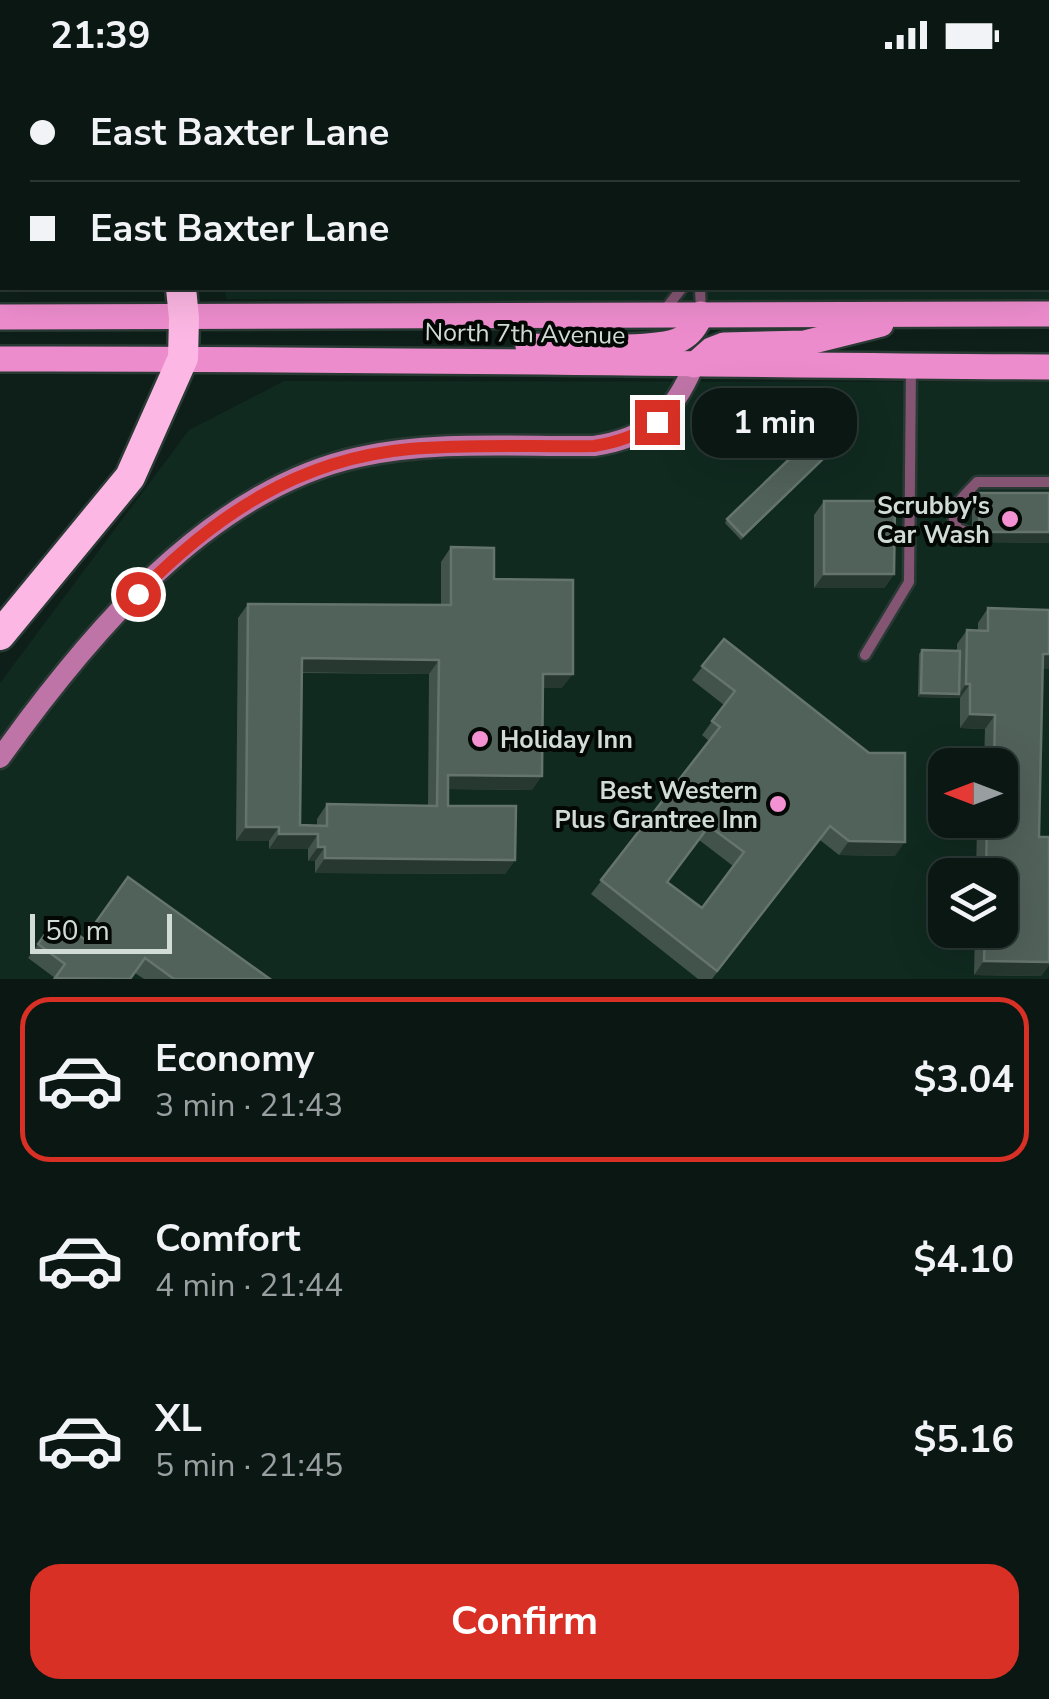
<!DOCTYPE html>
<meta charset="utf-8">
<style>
body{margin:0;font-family:"Nunito Sans",sans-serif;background:#182421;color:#f1f3f6;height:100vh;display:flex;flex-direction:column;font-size:38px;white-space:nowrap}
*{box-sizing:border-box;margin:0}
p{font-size:32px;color:#999fa0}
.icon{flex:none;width:55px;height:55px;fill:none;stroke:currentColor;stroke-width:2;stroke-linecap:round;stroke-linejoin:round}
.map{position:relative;height:909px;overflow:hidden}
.drawer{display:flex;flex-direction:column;background:#0a1713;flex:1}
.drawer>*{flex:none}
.guide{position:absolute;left:0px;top:0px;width:1050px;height:220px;box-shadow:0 10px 40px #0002,0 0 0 2px #2a3633;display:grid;align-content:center;height:220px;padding:0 30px;background:#0a1713}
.needle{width:65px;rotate:270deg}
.controls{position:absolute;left:928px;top:678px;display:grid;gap:20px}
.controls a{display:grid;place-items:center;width:90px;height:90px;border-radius:20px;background:#0a1713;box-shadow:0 10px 40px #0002,0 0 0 2px #2a3633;font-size:50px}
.scale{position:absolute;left:30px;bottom:25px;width:142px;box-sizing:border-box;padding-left:10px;border:5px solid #d1dcd6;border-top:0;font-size:28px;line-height:35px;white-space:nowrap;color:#d1dcd6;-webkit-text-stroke:8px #030805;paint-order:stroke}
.end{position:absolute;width:45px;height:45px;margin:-22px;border:12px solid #d93025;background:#fff;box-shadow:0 0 0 5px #fff}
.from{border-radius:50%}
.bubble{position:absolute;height:70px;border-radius:30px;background:#0a1713;box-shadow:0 10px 40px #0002,0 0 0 2px #2a3633;font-size:32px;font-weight:700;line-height:70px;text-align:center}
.guide b{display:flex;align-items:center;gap:35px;height:95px;font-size:38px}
.guide b+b{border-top:2px solid #2a3633}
.guide i{width:25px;height:25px;background:#f1f3f6}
ul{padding:18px 0 0;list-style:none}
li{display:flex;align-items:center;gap:30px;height:165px;margin:0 20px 15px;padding:0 10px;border:5px solid transparent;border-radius:30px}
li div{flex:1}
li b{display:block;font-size:38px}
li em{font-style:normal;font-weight:700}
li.selected{border-color:#d93025}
li>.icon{width:90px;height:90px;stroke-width:1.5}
.cta{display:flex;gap:20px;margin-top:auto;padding:20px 30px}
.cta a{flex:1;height:115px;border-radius:30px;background:#d93025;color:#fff;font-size:40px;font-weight:700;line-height:115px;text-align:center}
.status{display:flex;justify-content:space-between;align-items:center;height:70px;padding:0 50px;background:#0a1713;direction:ltr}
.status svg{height:28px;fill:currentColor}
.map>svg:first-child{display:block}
.built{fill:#102a20;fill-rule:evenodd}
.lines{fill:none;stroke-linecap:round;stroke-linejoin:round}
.service-casing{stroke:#293933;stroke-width:15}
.secondary-casing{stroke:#293933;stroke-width:25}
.primary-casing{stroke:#293933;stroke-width:30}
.motorway-casing{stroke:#293933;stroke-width:35}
.path{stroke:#6b7a74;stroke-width:4;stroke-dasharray:5 5;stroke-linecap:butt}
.service{stroke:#835573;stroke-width:10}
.secondary{stroke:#be74a6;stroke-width:20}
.primary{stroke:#ed8ccd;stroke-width:25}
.motorway{stroke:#fdb7e4;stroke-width:30}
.wall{fill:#42534b;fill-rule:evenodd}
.shaded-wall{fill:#273831}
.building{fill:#51625a;stroke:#65756e;stroke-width:2.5;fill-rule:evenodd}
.route{stroke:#d93025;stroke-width:12}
.poi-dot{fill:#f491d3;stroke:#030805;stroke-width:4}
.labels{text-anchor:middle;stroke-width:8;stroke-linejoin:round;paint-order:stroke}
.street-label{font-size:25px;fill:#d1dcd6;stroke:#030805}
.poi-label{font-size:25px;font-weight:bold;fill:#d1dcd6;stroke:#030805;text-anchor:end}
</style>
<div class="status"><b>21:39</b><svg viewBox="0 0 49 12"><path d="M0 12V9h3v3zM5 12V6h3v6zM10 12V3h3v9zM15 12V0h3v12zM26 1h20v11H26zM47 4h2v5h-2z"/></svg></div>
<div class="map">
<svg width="1049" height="909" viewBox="0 0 1049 909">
<rect width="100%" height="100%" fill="#0e1f19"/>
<g class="built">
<path d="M208,0H1049V234L226,229L225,218H1048V2H209Z"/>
<path d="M284,311L1049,312V909H0V613L189,360ZM945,695H1000V750H945ZM945,805H1000V860H945Z"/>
</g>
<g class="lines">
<defs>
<g id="service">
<path d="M700,218L701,243"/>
<path d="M664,241L682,218"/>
<path d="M972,464L958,459C945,439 964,427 977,412H1049"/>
<path d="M865,585L909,512L911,297"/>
</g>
<path id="secondary" d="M0,688C86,568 207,420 359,387C435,370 517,377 594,376C648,368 673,345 694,295"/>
<g id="primary">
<path d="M0,247L1049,244"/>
<path d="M528,276C560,276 657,282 681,269C692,263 697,255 701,244"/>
<path d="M0,289C350,288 699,295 1049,297"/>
<path d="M694,295L711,280L724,275L805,273L881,254"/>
</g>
<g id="motorway">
<path d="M160,0V2"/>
<path d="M0,565L130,407L183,288L184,248L181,218"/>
</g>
</defs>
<use href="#service" class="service-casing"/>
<use href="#secondary" class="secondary-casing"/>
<use href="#primary" class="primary-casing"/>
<use href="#motorway" class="motorway-casing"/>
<g class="path">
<path d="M471,2V0"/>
<path d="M702,2V0"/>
</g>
<use href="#service" class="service"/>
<use href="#secondary" class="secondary"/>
<use href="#primary" class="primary"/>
<use href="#motorway" class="motorway"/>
</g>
<g class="wall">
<path d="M824,388L741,470L725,453L727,449Z"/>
<path d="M980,423H1049V473L972,472V434Z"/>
<path d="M824,431L894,504L884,518H814V445Z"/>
<path d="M451,477L494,509L562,618H542L532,720L448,719V736L515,790L505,804L315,803V791H308V779H269V771H236L238,548L248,534L441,535V492ZM302,603L429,604L428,735L327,734L317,749V755H300Z"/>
<path d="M988,538L1049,540V599L1043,598L1039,767H1049V895L1041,906L974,905L975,860H1000V805H976L977,753L979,750H1000V695H984L985,659L960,658V628L918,627L919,584L922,580L957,581V574L967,560H978V553Z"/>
<path d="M724,569L895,786L839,785L820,770L712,909H698L591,824L709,671L702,665L724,635L692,610ZM699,770L733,796L702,838L667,812Z"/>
<path d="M56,849L84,869L270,909H144L135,903L130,909H54L55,908L28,888Z"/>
</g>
<g class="shaded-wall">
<path d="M979,462H1049V473L972,472Z"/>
<path d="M824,504H894L884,518H814Z"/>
<path d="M1043,584H1049V599L1033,598Z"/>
<path d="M302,588L439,590L429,604L292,602Z"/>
<path d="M543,604H573L562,618H533Z"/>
<path d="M966,614H970L960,628L918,627L921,623L959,624Z"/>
<path d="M970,644L995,645L985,659L960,658Z"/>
<path d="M448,705L542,706L532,720L438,719Z"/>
<path d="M246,757H279L269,771H236Z"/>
<path d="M279,764H318L308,779H269Z"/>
<path d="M849,771L905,772L895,786L839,785Z"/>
<path d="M318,777H325L315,791H308Z"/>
<path d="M325,788L515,790L505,804L315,803Z"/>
<path d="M984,891L1049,892V895L1041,906L974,905Z"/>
</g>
<g class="building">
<rect x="875" y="0" width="55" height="2"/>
<path d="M1048,121L1049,123V163L1048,161Z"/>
<path d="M808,371L824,388L743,466L727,449Z"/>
<path d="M980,423H1049V462H979Z"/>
<path d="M824,431H895L894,504H824Z"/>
<path d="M451,477L494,478V509L573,510V604H543L542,706L448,705V736H516L515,790L325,788V777H318V764H279V757H246L248,534L451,535ZM302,588L439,590L437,736L327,734V756L300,755Z"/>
<path d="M988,538L1049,540V584H1043L1039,767H1049V892L984,891L985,860H1000V805H986L987,750H1000V695H994L995,645L970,644V614H966L967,560L988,561Z"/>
<path d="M724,569L869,683H905V772L849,771L830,756L717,901L601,810L720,657L712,651L735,621L702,596ZM709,756L744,782L702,838L667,812Z"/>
<path d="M922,580L960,581L959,624L921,623Z"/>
<path d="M128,807L270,909H174L145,888L130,909L55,908L65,894L38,874L56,849L84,869Z"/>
</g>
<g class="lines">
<path class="route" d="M138,524C214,446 298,389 410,379C471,374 533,377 594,376C619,372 637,365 657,352"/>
</g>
<g class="poi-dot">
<circle cx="1010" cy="449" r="10"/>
<circle cx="480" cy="669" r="10"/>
<circle cx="778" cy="734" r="10"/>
</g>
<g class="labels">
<g class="street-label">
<text transform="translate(525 263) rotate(1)" y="9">North 7th Avenue</text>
</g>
<g class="poi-label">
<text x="990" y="444">Scrubby's<tspan x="990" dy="29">Car Wash</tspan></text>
<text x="500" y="678" text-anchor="start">Holiday Inn</text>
<text x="758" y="729">Best Western<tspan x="758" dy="29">Plus Grantree Inn</tspan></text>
</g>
</g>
</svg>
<div class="controls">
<a><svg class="needle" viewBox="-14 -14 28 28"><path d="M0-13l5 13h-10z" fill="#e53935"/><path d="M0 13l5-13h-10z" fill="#999fa0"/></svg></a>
<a><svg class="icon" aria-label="layers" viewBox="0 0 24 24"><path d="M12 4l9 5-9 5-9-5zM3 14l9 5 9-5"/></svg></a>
</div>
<div class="scale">50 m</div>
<i class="end from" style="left:138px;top:524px"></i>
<i class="end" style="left:657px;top:352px"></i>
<div class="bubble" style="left:692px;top:318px;width:165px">1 min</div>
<div class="guide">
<b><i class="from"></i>East Baxter Lane</b>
<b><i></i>East Baxter Lane</b>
</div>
</div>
<section class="drawer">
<ul>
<li class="selected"><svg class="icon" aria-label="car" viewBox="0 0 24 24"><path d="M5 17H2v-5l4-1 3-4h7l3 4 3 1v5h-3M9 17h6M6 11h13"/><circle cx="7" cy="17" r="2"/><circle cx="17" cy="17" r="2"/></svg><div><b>Economy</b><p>3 min · 21:43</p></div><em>$3.04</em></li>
<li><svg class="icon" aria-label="car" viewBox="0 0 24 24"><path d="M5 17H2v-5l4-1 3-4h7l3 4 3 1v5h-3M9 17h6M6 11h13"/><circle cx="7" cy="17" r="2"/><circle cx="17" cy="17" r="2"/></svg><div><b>Comfort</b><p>4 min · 21:44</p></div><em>$4.10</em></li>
<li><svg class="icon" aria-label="car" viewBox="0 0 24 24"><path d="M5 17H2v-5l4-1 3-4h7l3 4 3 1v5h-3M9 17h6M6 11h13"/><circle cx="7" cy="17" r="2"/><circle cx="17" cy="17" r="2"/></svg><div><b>XL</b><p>5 min · 21:45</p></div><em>$5.16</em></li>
</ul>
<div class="cta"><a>Confirm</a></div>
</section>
